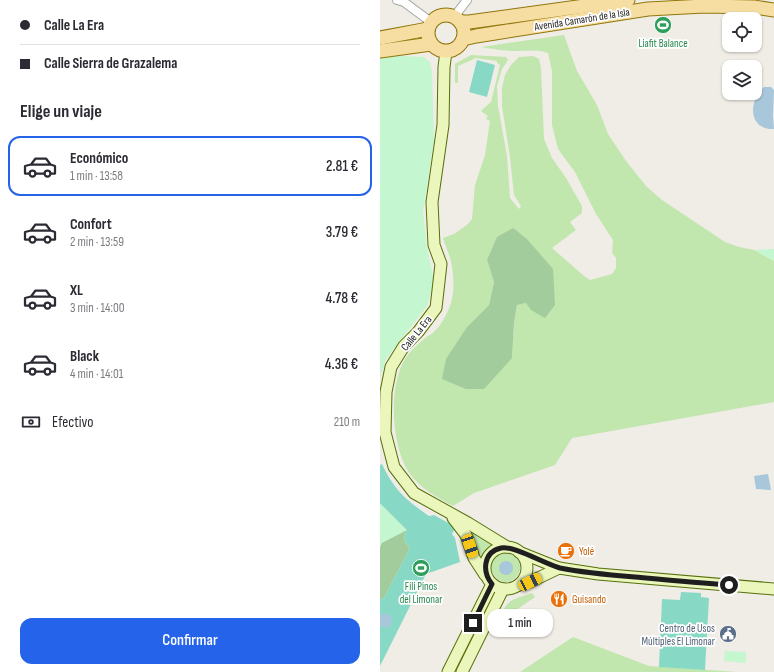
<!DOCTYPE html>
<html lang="es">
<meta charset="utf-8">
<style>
body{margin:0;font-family:"Sofia Sans Condensed",sans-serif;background:#f7f7f7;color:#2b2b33;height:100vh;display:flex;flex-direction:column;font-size:15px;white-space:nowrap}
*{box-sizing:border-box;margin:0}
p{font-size:13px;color:#7c7c81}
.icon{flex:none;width:22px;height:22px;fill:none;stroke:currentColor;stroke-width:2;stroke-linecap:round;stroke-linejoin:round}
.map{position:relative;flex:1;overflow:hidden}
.side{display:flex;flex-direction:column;background:#fff;width:380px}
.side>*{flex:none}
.top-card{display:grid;align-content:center;height:88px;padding:0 20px;background:#fff}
.controls{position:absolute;left:342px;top:12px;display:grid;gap:8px}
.controls a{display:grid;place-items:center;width:40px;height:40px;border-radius:8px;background:#fff;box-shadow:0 1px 3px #0004;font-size:20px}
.end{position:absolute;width:18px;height:18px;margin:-9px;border:5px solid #1e1e1e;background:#fff;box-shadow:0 0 0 2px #fff}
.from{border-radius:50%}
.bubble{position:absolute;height:28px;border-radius:12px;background:#fff;box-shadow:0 1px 3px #0004;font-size:13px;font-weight:600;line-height:28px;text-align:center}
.car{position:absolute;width:12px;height:24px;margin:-12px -6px;border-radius:5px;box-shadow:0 0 3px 1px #0007;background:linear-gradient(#f5c518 24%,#345 0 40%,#f5c518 0 76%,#345 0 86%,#f5c518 0)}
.top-card b{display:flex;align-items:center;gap:14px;height:38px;font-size:15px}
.top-card b+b{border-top:1px solid #e1e1e2}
.top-card i{width:10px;height:10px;background:#2b2b33}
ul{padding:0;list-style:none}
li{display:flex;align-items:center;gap:12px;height:60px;margin:0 8px 6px;padding:0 12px;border:2px solid transparent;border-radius:12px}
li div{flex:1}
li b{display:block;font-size:15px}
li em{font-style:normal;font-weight:600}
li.on{border-color:#2563eb}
li>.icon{width:36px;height:36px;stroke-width:1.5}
h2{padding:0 20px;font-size:18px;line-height:48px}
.pay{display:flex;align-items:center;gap:10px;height:44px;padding:0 20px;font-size:15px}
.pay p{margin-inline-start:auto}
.button{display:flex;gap:8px;margin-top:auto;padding:8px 20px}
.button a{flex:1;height:46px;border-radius:12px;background:#2563eb;color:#fff;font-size:16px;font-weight:600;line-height:46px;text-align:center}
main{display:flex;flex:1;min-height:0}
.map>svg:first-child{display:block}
.grass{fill:#c1e6ae;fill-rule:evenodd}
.forest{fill:#a3cc9c}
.park{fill:#c4f6cf}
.pitch{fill:#87d9c5}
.water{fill:#a8c7da}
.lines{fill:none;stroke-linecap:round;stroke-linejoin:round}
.street-casing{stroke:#a5a5a5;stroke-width:10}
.secondary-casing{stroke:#56700b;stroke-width:13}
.primary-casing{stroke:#907609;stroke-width:15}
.street{stroke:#fff;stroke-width:8}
.secondary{stroke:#ebf6bc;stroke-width:11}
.primary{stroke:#f6dea2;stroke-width:13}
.route{stroke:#1e1e1e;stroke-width:5}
.labels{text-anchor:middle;stroke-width:3.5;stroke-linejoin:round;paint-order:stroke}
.street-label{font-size:11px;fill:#1e1e1e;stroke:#fff}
.leisure-label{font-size:11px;fill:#27864d;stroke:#fff}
.food-label{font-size:11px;fill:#c56008;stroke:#fff;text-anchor:start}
.service-label{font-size:11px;fill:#4e5e75;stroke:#fff;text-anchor:end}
</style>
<main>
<section class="side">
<div class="top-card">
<b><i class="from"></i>Calle La Era</b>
<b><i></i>Calle Sierra de Grazalema</b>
</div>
<h2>Elige un viaje</h2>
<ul>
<li class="on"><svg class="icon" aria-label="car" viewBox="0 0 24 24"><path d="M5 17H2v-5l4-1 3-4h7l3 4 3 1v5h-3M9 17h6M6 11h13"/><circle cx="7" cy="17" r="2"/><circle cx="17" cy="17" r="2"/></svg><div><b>Económico</b><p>1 min · 13:58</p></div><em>2.81 €</em></li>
<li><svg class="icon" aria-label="car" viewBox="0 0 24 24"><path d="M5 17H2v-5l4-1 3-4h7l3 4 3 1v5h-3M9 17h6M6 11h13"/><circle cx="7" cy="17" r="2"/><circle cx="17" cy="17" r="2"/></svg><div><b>Confort</b><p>2 min · 13:59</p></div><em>3.79 €</em></li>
<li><svg class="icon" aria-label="car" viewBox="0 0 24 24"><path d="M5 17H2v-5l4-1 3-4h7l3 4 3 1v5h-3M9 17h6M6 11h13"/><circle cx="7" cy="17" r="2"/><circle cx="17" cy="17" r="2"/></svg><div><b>XL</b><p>3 min · 14:00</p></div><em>4.78 €</em></li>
<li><svg class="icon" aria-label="car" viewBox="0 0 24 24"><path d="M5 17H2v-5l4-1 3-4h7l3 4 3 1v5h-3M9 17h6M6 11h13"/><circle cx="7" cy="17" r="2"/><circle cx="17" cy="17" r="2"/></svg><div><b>Black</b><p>4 min · 14:01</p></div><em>4.36 €</em></li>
</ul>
<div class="pay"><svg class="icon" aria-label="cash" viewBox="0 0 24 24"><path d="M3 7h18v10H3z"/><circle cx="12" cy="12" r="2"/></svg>Efectivo<p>210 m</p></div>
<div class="button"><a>Confirmar</a></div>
</section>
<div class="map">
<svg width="394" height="672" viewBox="0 0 394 672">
<rect width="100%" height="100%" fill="#efede5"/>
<g class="grass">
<path d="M184,35L197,71L217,105L228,134L246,161L266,186L282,200L345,242L359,247L374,250L394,261V402L192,438L175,465L94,493L73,506C58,498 40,488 30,474C11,447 8,387 25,359C30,351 37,345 44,339C47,336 51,335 54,332C61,325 66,316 70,306C75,293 74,275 71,261C69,253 65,246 63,238L74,234L87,225L92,219L95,185L105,155L110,121L106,119L108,116L101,111L111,102L120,65L117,63V61L96,58L78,66V83H75V64L91,55L126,57L128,60L122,69L117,86L118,106L127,156L130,198L139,209L141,206L134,195L130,157L122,106V88L125,75L131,65L139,57L153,56L159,59L161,68L164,139L172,158L186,178L202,206V213L190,222L196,230L172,248L204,276L210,280L232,274L236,268V258L232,253L233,240L216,214L195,172L178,149L172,125V71L168,53C157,49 147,51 136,51C124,51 113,49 101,47ZM107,260L165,318L146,303L137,305L134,323L132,358L87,327L109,305L114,282Z"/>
<path d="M88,527L112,545L103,553L99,561Z"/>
<path d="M121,553C131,552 141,558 140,569C140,573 137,577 134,579C118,591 100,564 121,553Z"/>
<path d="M152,593L155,597L117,623C128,599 128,601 152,593Z"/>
<path d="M193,637L269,666L357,672H140Z"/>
</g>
<g class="forest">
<path d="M133,228L147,239L173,269L175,305L165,318L151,310L146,303L137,305L134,323L132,358L104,389H86L62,379L66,359L87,327L109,305L114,282L107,260L117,237Z"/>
<path d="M0,503L27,530C23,538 24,542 30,548L4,598L0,599Z"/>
</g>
<g class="park">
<path d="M18,56L44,57L50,62L52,72L54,139L43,212L47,248L54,281L47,306L6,359L0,377V58Z"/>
<path d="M394,249V261L374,250Z"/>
<path d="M0,503L27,530L2,543L0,547Z"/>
<path d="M345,651L366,652V663L344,661Z"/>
</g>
<g class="pitch">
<path d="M97,60L115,65L107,97L89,92Z"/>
<path d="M2,464C14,490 26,500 49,516L54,515L72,525L74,530L72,534L75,538L80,562L46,574L0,666V599L4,598L30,548C24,542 23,538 27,530L0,503V465Z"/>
<path d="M301,592L321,593V597L329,598L325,670L279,667L282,599L300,600Z"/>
</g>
<g class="water">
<path d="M384,87H391L394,90L393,116L394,129C368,130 368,101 384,87Z"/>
<path d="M388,474L391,490L376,489L374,476Z"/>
<circle cx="126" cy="568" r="7"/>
<path d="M5,613L10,615L12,620L11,625L7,628L2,627L0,626V615Z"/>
</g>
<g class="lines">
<defs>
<g id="street">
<path d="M17,0L24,2L51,22"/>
<path d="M74,17L87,0"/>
</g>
<g id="secondary">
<path d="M66,52L64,67L63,125L52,202L54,245L61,264L56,308L38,332L24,346L11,367L6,392L5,432L14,467L34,493L88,523L127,547"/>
<path d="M73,518L86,535L94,558L105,575"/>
<circle cx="126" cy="568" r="21"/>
<path d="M139,552L179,568L218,574L394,589"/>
<path d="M139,585L150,582L179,568"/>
<path d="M68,672L112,584"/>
<path d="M82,672L123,589"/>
</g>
<g id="primary">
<circle cx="66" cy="33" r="18"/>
<path d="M80,22H89L248,0"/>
<path d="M0,38L48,29"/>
<path d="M83,39L96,36L268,9L324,6L374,7L394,10"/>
<path d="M0,51L51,44"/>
</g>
</defs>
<use href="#street" class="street-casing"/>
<use href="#secondary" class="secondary-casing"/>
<use href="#primary" class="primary-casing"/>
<use href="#street" class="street"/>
<use href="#secondary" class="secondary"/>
<use href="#primary" class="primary"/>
</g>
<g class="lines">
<path class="route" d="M93,623L112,584C102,572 103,552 121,548C133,545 165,564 180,568C205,573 230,575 255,577C287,580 318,583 349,585"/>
</g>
<defs>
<symbol id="stadium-disc" viewBox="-11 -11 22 22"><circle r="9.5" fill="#2e9e5b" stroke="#fff"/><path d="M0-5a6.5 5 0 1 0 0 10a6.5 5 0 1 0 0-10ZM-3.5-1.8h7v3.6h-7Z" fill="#fff"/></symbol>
<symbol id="cafe-disc" viewBox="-11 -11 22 22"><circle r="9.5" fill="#e8710a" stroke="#fff"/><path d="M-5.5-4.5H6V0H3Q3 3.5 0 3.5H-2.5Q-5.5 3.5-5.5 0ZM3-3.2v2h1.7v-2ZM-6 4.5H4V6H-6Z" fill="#fff"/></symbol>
<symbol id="restaurant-disc" viewBox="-11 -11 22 22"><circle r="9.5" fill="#e8710a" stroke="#fff"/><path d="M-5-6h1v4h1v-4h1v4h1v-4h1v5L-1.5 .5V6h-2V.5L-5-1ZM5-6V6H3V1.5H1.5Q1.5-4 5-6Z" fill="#fff"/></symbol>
<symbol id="civic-disc" viewBox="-11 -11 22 22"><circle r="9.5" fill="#5c6f8a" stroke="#fff"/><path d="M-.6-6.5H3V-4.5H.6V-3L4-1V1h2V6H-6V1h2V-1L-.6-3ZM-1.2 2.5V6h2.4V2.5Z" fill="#fff"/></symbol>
</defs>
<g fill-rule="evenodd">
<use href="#stadium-disc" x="273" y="15" width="20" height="20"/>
<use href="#cafe-disc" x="176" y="541" width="20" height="20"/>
<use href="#stadium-disc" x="31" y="558" width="20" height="20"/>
<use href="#restaurant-disc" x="169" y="589" width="20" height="20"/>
<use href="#civic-disc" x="338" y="624" width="20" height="20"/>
</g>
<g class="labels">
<g class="street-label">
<text transform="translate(202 19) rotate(-9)" y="4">Avenida Camarón de la Isla</text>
<text transform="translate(36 333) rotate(-51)" y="4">Calle La Era</text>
</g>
<g class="leisure-label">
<text x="283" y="47">Liafit Balance</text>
<text x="41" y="590">Fili Pinos<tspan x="41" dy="13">del Limonar</tspan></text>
</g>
<g class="food-label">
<text x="199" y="555">Yolé</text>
<text x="192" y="603">Guisando</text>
</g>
<g class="service-label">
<text x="335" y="632">Centro de Usos<tspan x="335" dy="13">Múltiples El Limonar</tspan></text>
</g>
</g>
</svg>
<div class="controls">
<a><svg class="icon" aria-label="locate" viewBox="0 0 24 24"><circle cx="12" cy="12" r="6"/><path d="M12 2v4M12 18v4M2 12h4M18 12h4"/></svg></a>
<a><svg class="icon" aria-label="layers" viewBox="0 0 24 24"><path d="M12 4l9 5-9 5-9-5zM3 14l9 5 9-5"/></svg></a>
</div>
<i class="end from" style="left:349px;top:585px"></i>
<i class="end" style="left:93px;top:623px"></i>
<div class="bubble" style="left:107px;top:609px;width:66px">1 min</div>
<i class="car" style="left:90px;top:546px;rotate:162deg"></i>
<i class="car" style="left:150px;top:582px;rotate:64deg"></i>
</div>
</main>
